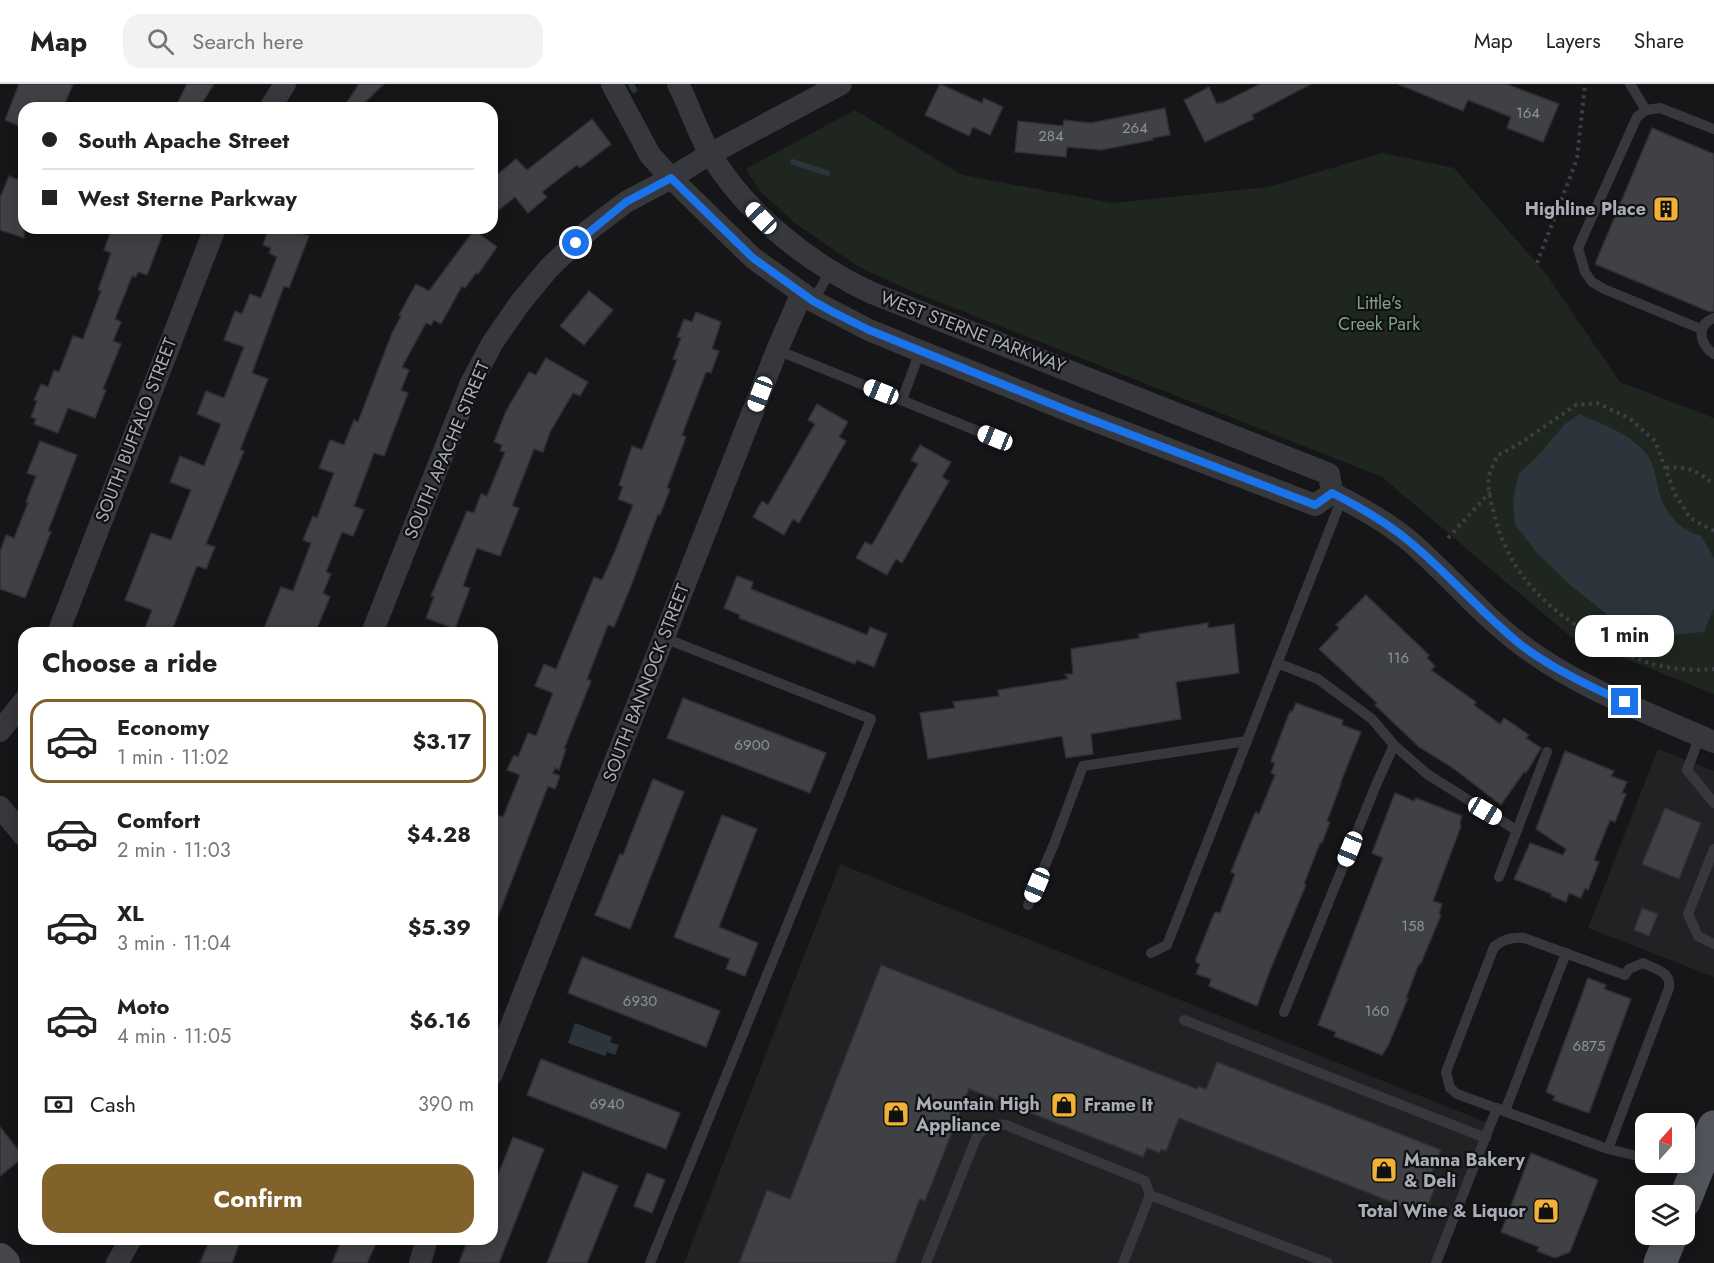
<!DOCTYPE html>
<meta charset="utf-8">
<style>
body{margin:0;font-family:Jost,sans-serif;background:#f2f2f2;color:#222;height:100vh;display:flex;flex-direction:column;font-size:22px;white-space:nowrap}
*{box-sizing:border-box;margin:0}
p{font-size:20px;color:#767676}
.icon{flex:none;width:33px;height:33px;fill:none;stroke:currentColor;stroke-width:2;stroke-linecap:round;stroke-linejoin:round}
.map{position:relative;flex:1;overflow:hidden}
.side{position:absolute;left:18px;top:543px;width:480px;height:618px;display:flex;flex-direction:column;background:#fff;border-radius:18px;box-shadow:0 3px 15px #0003}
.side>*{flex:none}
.banner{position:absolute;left:18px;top:18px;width:480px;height:132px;border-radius:18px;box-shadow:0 3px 15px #0003;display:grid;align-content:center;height:132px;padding:0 24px;background:#fff}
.needle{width:39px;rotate:21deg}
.buttons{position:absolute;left:1635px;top:1029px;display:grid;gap:12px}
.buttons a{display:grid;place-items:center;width:60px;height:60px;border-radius:12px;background:#fff;box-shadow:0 3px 15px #0003;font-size:30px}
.end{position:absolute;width:27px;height:27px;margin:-14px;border:8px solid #1a73e8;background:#fff;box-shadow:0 0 0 3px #fff}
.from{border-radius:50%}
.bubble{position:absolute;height:42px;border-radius:18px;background:#fff;box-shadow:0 3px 15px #0003;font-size:20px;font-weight:700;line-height:42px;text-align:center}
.car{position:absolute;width:18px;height:36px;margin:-18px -9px;border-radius:8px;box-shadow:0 0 4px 2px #0007;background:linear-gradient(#fff 24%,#345 0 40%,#fff 0 76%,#345 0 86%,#fff 0)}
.banner b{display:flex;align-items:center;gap:21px;height:57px;font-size:22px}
.banner b+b{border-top:2px solid #e0e0e0}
.banner i{width:15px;height:15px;background:#222}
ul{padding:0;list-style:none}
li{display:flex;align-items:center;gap:18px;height:84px;margin:0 12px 9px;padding:0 12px;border:3px solid transparent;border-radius:18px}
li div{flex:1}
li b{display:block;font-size:22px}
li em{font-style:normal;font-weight:700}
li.active{border-color:#80622a}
li>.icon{width:54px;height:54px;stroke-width:1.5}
h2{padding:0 24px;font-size:27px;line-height:72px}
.pay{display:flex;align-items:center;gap:15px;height:66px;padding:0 24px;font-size:22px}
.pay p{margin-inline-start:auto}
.action{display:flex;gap:12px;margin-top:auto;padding:12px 24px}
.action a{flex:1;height:69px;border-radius:18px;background:#80622a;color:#fff;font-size:24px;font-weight:700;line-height:69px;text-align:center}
header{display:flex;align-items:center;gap:36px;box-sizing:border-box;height:84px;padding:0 30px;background:#fff;border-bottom:2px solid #e0e0e0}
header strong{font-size:28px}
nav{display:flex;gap:33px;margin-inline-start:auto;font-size:21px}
.search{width:420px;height:54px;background:#f2f2f2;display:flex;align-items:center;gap:15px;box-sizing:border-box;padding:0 21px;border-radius:18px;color:#767676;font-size:22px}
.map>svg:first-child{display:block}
.built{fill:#222225}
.green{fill:#1e261f}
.water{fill:#2c353c}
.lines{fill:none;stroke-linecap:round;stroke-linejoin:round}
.stream{stroke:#2c353c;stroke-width:6}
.building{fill:#404145;stroke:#303034;stroke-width:1.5}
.path{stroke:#3d3f44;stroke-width:4;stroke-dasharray:3 4.5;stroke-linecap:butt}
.lane{stroke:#37383d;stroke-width:10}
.street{stroke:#37383d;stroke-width:22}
.secondary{stroke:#45474d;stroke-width:32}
.primary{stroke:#53555c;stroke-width:33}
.route{stroke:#1a73e8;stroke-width:8}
.labels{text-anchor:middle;stroke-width:4.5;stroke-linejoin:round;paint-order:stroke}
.number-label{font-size:15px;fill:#8e929b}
.poi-label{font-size:18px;font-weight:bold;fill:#a8adb8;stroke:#111113;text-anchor:start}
.park-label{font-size:18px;fill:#7fa381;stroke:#111113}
.street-label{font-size:18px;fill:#a8adb8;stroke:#111113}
</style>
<header>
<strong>Map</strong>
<div class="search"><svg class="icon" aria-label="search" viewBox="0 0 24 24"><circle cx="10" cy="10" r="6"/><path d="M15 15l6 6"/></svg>Search here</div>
<nav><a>Map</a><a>Layers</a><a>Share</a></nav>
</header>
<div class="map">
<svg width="1714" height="1179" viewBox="0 0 1714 1179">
<rect width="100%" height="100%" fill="#161618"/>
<g class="built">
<path d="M1658,665L1714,687V893L1588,844Z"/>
<path d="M840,780L1493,1041L1437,1179H684Z"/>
</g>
<path class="green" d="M855,26L962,91L1112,119L1268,103L1382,69L1454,84L1546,190L1620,298L1714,334V610L1571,553L1382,393L911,207L859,183L796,140L760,107L746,85Z"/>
<g class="water">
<path d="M1579,330C1601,340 1627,348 1644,367C1656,380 1655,395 1660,411C1667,432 1680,446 1701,452L1714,474V524L1704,548L1657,552L1625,542L1609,532L1569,500L1536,468L1515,440L1513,416L1519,389L1536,374L1564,341Z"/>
<path d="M575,939L612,953L610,958L619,961L615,971L607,968L605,972L568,959Z"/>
</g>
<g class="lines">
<g class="stream">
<path d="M631,0L634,6"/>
<path d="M793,78L827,89"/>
</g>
</g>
<g class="building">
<path d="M19,0H73L63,24H24V44L5,36Z"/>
<path d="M187,0H214L199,24H175Z"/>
<path d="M359,0H384L359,24H343Z"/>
<path d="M940,0L982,19L984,14L1003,23L990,51L973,43L969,52L925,31Z"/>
<path d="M1260,0H1311L1252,31L1254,35L1205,58L1184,16L1209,3L1217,20L1221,18L1222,19Z"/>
<path d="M1398,0H1506L1559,20L1543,58L1507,44L1511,33L1468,16L1463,27Z"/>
<path d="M1165,24L1170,51L1152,54L1153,56L1101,66L1067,63L1066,73L1015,68L1018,37L1063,42L1064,36L1091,39Z"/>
<path d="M592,35L611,60L580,84L577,81L542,108L547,113L528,129L515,113L499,126L492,118V95L516,75L527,86Z"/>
<path d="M1652,44L1714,70V227L1710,228L1595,180Z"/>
<path d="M9,92L24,98V154L0,146V114Z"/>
<path d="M112,144H165L147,191L138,188L136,193L132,192L115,235L121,238L113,257L121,260L103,305L106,306L95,334L68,324L58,349L34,340L36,335L31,333L37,317L34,316L41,300L48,303L54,286L59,288L73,252L83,255L101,207L98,206L111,169L104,166Z"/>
<path d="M269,144H287L309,152L289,204L284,202L252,289L268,295L240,366L244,367L206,460L215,463L206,485L198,482L196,484L171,549H143L152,526L125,516L151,449L171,456L191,406L170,398L180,372L204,382L221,340L197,330L206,307L224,314L244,263L224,256L235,227L242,230L250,210L261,214L277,173L269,169L271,164L263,161Z"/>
<path d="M474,146L497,163L478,190L476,189L465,204L462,202L441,240L434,236L431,241L426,239L402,283L409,286L401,306L408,309L384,372L374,369L354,422L364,426L353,452L342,448L326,488L331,490L323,509L330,513L315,549H262L281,503L293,507L311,459L303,456L313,432L317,434L334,389L319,384L330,356L344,361L354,336L358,338L392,249L401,232L399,231L416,200L429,207Z"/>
<path d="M589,207L613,226L584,261L560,242Z"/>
<path d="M696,228L721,238L712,265L719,267L711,289L706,288L682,351L686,353L667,404L670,405L660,431L658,430L631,502L614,543L608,541L587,595L591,597L564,665H566L559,686L555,684L553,689L560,692L555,705L548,702L492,848V729L503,733L520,691L507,686L514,671L518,673L528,649L536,652L553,609L535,602L544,580L556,585L594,493L602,496L615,467L633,421L618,415L623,403L619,401L632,362L642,366L677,276L673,275L681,254L677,253L684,235L692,238Z"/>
<path d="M546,274L588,298L580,312L573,309L550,348L543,368L534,365L512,422L519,424L500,472L477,464L463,502L470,504L455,545L426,534L434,513L431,512L467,427L474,429L481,410L487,412L505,368L500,367L502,361L494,358L506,327L529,288L536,291Z"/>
<path d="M817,320L848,338L839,353L846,357L799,439L793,435L784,451L753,433L762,417L768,421L815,340L808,336Z"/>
<path d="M40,357L77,371L48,447L51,448L25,514L0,505V468L6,451L14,454L28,419L26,418L36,392L27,389Z"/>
<path d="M920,361L951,378L942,393L949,397L902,479L896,475L887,491L856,474L865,458L872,461L918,380L911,376Z"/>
<path d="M737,492L753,498L751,505L867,551L870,543L887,550L874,583L857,576L855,580L739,534L740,531L724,524Z"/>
<path d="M1366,511L1429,571L1427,574L1435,582L1431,586L1476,618L1474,621L1500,640L1504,634L1529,651L1526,654L1541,664L1526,689L1524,688L1501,721L1453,684L1419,663L1375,621L1377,619L1319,565L1339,544L1336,541Z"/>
<path d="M1208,539V544L1234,540L1239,589L1176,598L1181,635L1091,650L1093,670L1066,674L1062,652L928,675L920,629L955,624L953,618L999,612L998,606L1068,595L1065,590H1073L1071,565L1140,554L1138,550Z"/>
<path d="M683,614L826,669L810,709L667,654Z"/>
<path d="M1296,619L1343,636L1342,641L1361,648L1340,700H1341L1327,737L1330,738L1322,759H1320L1304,800L1306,801L1271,884L1257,922L1209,902L1211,895L1196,890L1200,880L1196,878V875L1214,830L1216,828L1220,829L1235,790L1231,788L1254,731L1256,728L1259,730L1275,691L1271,689L1275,679L1271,678L1272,674L1290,627L1292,628Z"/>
<path d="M1565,667L1614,687L1611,692L1627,698L1622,709L1626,710L1615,738L1610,736L1594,776L1599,778L1588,806L1585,804L1581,814L1569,809L1566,818L1551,812L1552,810L1514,795L1530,759L1563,771L1566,765L1536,745Z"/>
<path d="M653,695L684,708L630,845L595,831L620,770L623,771Z"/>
<path d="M1395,709L1414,717L1416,714L1462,732L1460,738L1461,742L1433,817L1442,820L1439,830L1441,831L1421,879L1418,882L1406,914H1408L1388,962L1382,971L1334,952L1336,948L1318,941L1383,774L1372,769Z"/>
<path d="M1665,724L1701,739L1679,795L1642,780Z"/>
<path d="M722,731L757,745L719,843L758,859L745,892L726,885L730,875L674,853Z"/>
<path d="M1642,824L1658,830L1649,852L1634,846Z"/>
<path d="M582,873L720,927L706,963L568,909Z"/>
<path d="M881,881L1197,1005L1198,1002L1206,1005L1217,978L1441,1066L1430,1094L1438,1096L1424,1131L1179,1034L1166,1067L1161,1065L1160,1069L1147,1064L1143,1073L969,1005L925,1117L920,1115L895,1179H739L767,1106L790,1115Z"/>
<path d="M1588,894L1606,901L1604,905L1631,915L1589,1029L1553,1016L1555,1012L1546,1008Z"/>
<path d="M541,975L680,1029L666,1065L527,1011Z"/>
<path d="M0,1043L24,1073L0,1092Z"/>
<path d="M513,1053L544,1065L499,1179H459L468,1155H492V1106Z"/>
<path d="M1531,1069L1598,1096L1570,1168L1555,1174L1537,1167L1539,1163L1501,1148Z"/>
<path d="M583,1088L618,1102L587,1179H547Z"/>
<path d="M647,1089L665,1096L652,1129L634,1122Z"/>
<path d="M210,1155H241L232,1179H200Z"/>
<path d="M342,1155H378L367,1179H332Z"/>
</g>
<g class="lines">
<g class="path">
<path d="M1537,179L1577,75L1585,0"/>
<path d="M1666,384C1690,382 1696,387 1714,400"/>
<path d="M1714,447L1690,434L1675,410L1655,357L1629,334L1597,319L1576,321L1522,358L1497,372C1495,378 1490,386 1489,393C1487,406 1492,422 1495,434C1513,499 1558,535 1616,564C1625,568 1633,573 1641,576C1664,585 1690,587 1714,585"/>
<path d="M1448,454L1490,408"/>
</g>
<g class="lane">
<path d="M1630,0L1646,26"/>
<path d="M813,217L831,186"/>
<path d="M1714,234C1695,241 1700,261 1714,270"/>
<path d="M1701,245L1604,205L1592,198L1585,188L1578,164L1637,33L1646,26L1660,24L1714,45"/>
<path d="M777,266L995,354"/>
<path d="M902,316L920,267"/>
<path d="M1277,579L1318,595L1372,635L1394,661L1376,701L1284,928"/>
<path d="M1700,652L1687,686L1714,719"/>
<path d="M1394,661L1427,690L1516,746"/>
<path d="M1714,765L1688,830L1698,852L1714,860"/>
<path d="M1499,793L1547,668"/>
<path d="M1028,821L1054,760L1083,682L1247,657"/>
<path d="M1151,869L1167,861L1342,414"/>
<path d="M1184,936L1486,1054"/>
<path d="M1505,1027L1566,869"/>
<path d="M1608,1065L1669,904C1672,888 1655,885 1643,879L1629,885L1625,891L1524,854C1512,853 1504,855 1494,863L1446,988L1450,1004L1457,1010L1608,1065L1646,1074"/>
<path d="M1660,1078L1692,1089"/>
<path d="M650,1179L871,635L664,554"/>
<path d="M926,1179L977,1052C986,1042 992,1039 1006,1041L1145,1097L1150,1111"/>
<path d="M1123,1179L1150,1111L1328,1179"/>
<path d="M1436,1179L1497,1024"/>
</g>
<g class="street">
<path d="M612,0L650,71L671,94L753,174L813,217L869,246L920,267L1069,327L1315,421L1332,409"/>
<path d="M678,0C690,23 697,48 711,71C747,130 809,180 872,209L1329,390L1332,409"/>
<path d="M270,24L285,0"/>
<path d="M1332,409C1360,423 1389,439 1413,460C1450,493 1483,532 1523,562C1580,605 1649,629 1714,658"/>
<path d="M58,549L215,144"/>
<path d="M372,549L471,299L493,258L520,219L549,184L589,146L626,118L671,94L710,70L841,0"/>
<path d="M0,647L24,617"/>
<path d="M0,723L24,752"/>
<path d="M492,990L777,266L802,209"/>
<path d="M117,1179L131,1155"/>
<path d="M420,1179L427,1155"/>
</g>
<path class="secondary" d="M0,1175L4,1179"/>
<g class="primary">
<path d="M1684,1118L1714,1043"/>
<path d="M1660,1179L1672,1150"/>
</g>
</g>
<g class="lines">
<path class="route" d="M576,159L626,118L671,94L753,174L813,217L833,228L869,246L1069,327L1315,421L1332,409C1360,423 1386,438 1410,458C1449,490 1481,529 1521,561C1553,585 1588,602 1625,618"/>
</g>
<defs>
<symbol id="building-square" viewBox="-11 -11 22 22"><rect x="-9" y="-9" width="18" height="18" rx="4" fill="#f2b134" stroke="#111113"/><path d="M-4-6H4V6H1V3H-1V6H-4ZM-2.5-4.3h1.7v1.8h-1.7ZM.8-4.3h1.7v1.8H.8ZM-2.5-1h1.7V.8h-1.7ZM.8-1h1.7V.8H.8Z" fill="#111"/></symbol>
<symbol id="shop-square" viewBox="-11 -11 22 22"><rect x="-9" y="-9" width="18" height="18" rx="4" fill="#f2b134" stroke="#111113"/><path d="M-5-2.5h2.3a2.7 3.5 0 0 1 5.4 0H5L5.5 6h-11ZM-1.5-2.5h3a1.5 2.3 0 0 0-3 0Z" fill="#111"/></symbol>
</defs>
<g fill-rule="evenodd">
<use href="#building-square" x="1651" y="110" width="30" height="30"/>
<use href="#shop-square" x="1049" y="1006" width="30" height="30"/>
<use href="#shop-square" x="881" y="1015" width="30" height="30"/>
<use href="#shop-square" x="1369" y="1071" width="30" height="30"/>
<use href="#shop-square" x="1531" y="1112" width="30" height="30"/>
</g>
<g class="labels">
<g class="number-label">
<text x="1528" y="34">164</text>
<text x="1135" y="49">264</text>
<text x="1051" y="57">284</text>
<text x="1398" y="579">116</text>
<text x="752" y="666">6900</text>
<text x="1413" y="847">158</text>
<text x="640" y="922">6930</text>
<text x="1377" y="932">160</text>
<text x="1589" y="967">6875</text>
<text x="607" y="1025">6940</text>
</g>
<g class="poi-label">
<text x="1646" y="131" text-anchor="end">Highline Place</text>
<text x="916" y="1026">Mountain High<tspan x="916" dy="21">Appliance</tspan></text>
<text x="1084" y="1027">Frame It</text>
<text x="1404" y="1082">Manna Bakery<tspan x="1404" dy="21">&amp; Deli</tspan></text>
<text x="1526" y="1133" text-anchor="end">Total Wine &amp; Liquor</text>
</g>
<g class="park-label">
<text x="1379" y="225">Little's<tspan x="1379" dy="21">Creek Park</tspan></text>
</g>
<g class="street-label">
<text transform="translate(973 248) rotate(21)" y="6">WEST STERNE PARKWAY</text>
<text transform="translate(136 346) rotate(-69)" y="6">SOUTH BUFFALO STREET</text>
<text transform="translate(447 366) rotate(-67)" y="6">SOUTH APACHE STREET</text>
<text transform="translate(646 599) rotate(-69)" y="6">SOUTH BANNOCK STREET</text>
</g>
</g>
</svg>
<div class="buttons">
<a><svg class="needle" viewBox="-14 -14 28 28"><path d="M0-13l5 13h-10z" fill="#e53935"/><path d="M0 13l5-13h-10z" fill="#767676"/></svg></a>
<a><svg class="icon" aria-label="layers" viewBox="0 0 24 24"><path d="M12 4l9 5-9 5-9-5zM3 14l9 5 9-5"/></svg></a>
</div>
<i class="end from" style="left:576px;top:159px"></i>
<i class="end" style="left:1625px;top:618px"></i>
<div class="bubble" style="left:1575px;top:531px;width:99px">1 min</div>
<i class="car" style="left:761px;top:134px;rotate:316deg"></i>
<i class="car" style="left:881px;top:308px;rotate:292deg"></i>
<i class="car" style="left:760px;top:310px;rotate:201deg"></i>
<i class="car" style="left:995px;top:354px;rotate:292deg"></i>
<i class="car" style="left:1485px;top:727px;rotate:121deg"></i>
<i class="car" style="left:1350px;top:765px;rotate:202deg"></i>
<i class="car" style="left:1037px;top:801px;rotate:203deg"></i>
<div class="banner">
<b><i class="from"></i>South Apache Street</b>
<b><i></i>West Sterne Parkway</b>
</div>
<section class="side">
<h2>Choose a ride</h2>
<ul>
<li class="active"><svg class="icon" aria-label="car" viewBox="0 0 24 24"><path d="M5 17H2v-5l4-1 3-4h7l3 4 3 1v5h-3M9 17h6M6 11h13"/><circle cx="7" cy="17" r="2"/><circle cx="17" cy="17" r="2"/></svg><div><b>Economy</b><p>1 min · 11:02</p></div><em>$3.17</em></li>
<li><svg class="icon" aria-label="car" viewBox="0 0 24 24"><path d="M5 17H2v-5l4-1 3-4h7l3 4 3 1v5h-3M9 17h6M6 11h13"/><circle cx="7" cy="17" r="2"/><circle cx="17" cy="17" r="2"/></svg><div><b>Comfort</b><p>2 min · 11:03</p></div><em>$4.28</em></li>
<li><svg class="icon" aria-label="car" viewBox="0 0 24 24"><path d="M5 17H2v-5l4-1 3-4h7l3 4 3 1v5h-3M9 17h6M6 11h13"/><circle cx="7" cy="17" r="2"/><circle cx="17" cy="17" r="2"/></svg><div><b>XL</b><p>3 min · 11:04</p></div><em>$5.39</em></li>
<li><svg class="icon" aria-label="car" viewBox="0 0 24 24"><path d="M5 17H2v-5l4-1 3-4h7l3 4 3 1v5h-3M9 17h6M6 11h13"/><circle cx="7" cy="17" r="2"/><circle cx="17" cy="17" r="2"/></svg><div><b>Moto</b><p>4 min · 11:05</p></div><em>$6.16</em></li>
</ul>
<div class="pay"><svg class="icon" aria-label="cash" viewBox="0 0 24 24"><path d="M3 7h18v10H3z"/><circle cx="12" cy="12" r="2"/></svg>Cash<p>390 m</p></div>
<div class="action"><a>Confirm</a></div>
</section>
</div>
